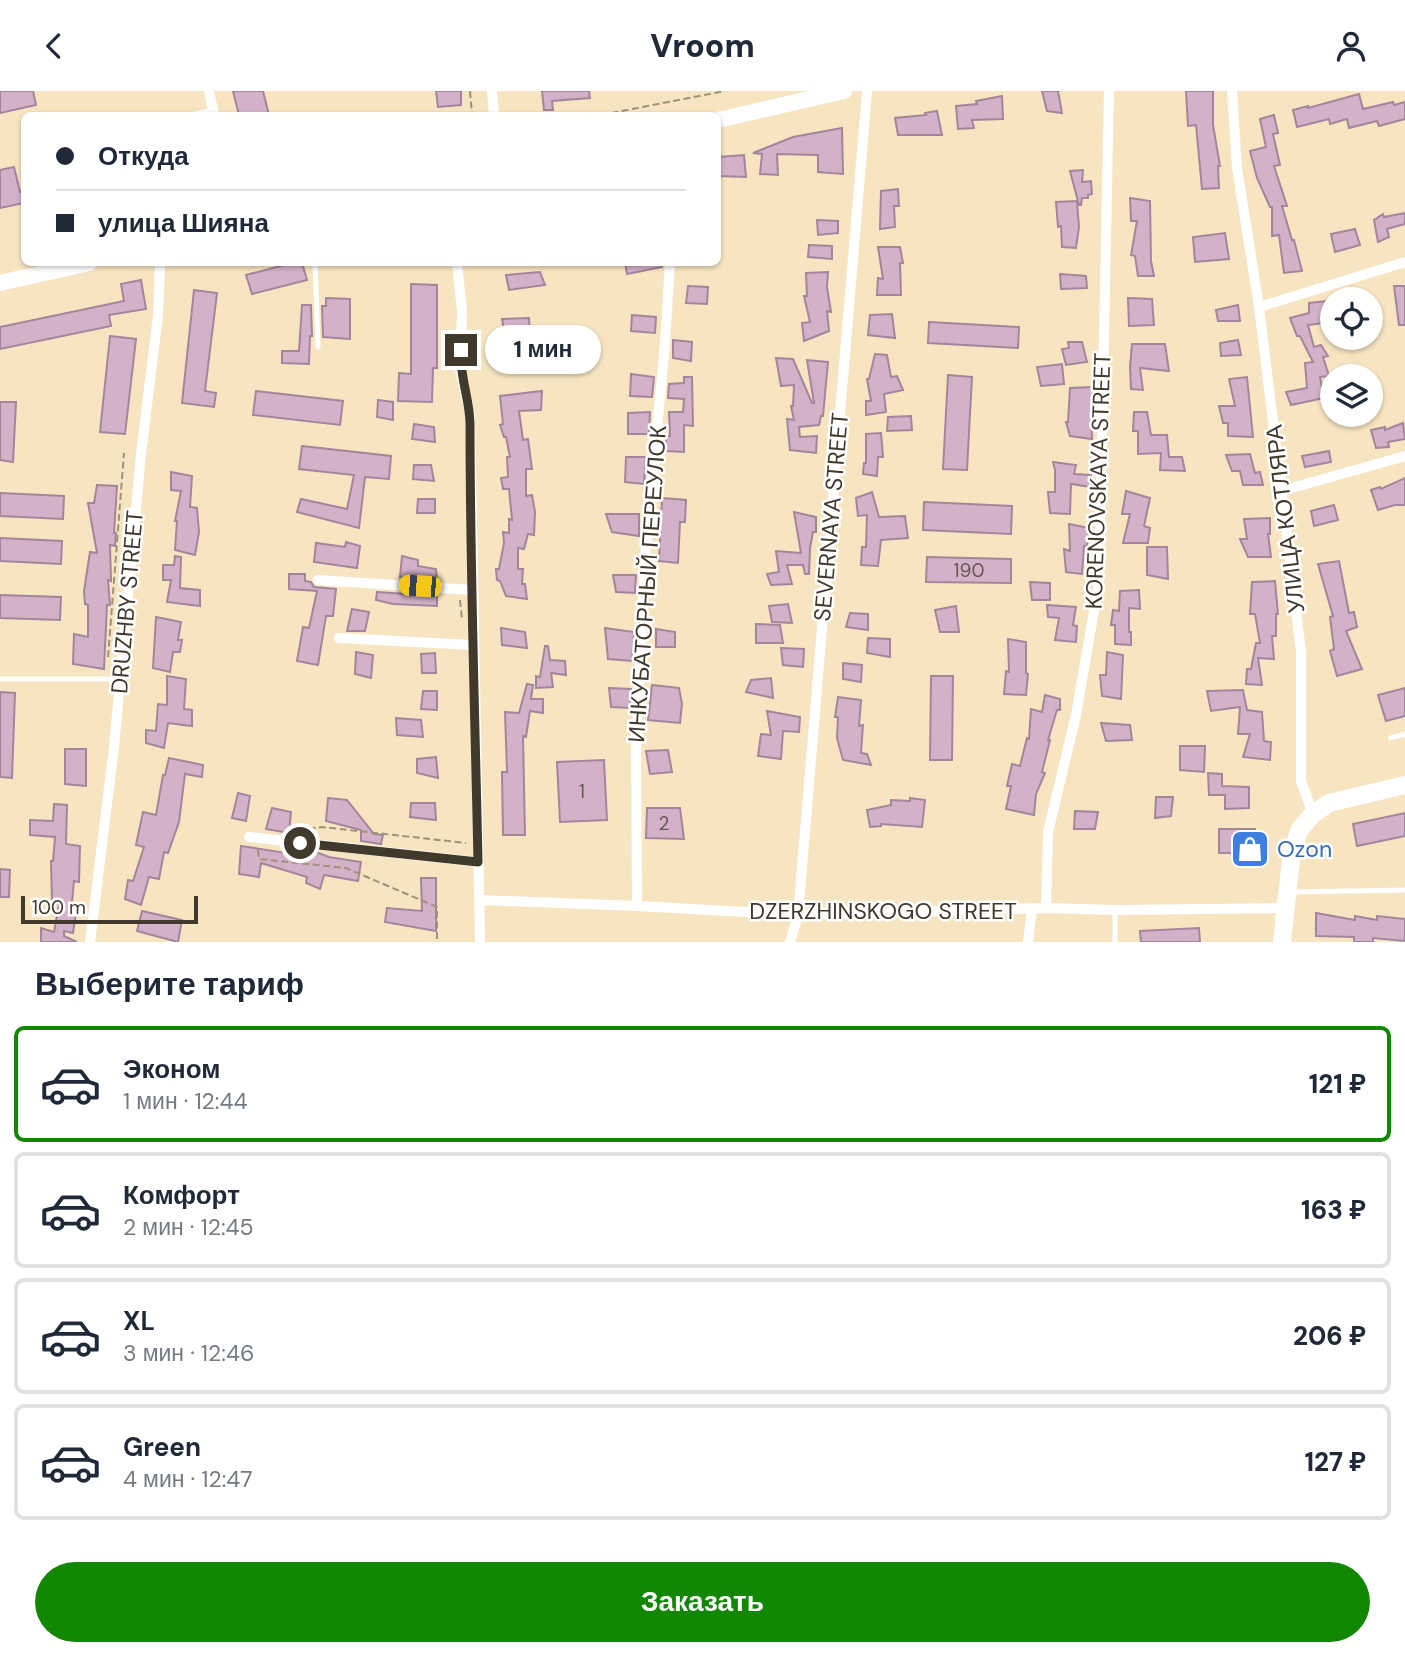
<!DOCTYPE html>
<html lang="ru">
<meta charset="utf-8">
<style>
body{margin:0;font-family:"DM Sans",sans-serif;background:#f6f6f7;color:#1f2937;height:100vh;display:flex;flex-direction:column;font-size:26px;white-space:nowrap}
*{box-sizing:border-box;margin:0}
p{font-size:23px;color:#747a83}
.icon{flex:none;width:38px;height:38px;fill:none;stroke:currentColor;stroke-width:2;stroke-linecap:round;stroke-linejoin:round}
.map{position:relative;height:851px;overflow:hidden}
.side{display:flex;flex-direction:column;background:#fff;flex:1}
.side>*{flex:none}
.hud{position:absolute;left:21px;top:21px;width:700px;height:154px;border-radius:10px;box-shadow:0 2px 5px #0004;display:grid;align-content:center;height:154px;padding:0 35px;background:#fff}
.controls{position:absolute;left:1320px;top:196px;display:grid;gap:14px}
.controls a{display:grid;place-items:center;width:63px;height:63px;border-radius:50%;background:#fff;box-shadow:0 2px 5px #0004;font-size:35px}
.scale{position:absolute;left:21px;bottom:18px;width:177px;box-sizing:border-box;padding-left:7px;border:4px solid #41392b;border-top:0;font-size:19px;line-height:24px;white-space:nowrap;color:#41392b;-webkit-text-stroke:5px #fff;paint-order:stroke}
.end{position:absolute;width:32px;height:32px;margin:-16px;border:9px solid #41392b;background:#fff;box-shadow:0 0 0 4px #fff}
.from{border-radius:50%}
.bubble{position:absolute;height:49px;border-radius:24px;background:#fff;box-shadow:0 2px 5px #0004;font-size:23px;font-weight:800;line-height:49px;text-align:center}
.car{position:absolute;width:21px;height:42px;margin:-21px -10px;border-radius:9px;box-shadow:0 0 5px 2px #0007;background:linear-gradient(#f5c518 24%,#345 0 40%,#f5c518 0 76%,#345 0 86%,#f5c518 0)}
.hud b{display:flex;align-items:center;gap:24px;height:66px;font-size:26px}
.hud b+b{border-top:2px solid #e0e1e3}
.hud i{width:18px;height:18px;background:#1f2937}
ul{padding:0;list-style:none}
li{display:flex;align-items:center;gap:21px;height:116px;margin:0 14px 10px;padding:0 21px;border:4px solid #e0e1e3;border-radius:10px}
li div{flex:1}
li b{display:block;font-size:26px}
li em{font-style:normal;font-weight:800}
li.current{border-color:#118704}
li>.icon{width:63px;height:63px;stroke-width:1.5}
h2{padding:0 35px;font-size:32px;line-height:84px}
.button{display:flex;gap:14px;margin-top:auto;padding:14px 35px}
.button a{flex:1;height:80px;border-radius:42px;background:#118704;color:#fff;font-size:28px;font-weight:800;line-height:80px;text-align:center}
header{display:flex;justify-content:space-between;align-items:center;height:91px;padding:0 35px;background:#fff;font-size:32px;font-weight:800}
.map>svg:first-child{display:block}
.building{fill:#d3b2c9;stroke:#a5859b;stroke-width:2}
.lines{fill:none;stroke-linecap:round;stroke-linejoin:round}
.path{stroke:#9f9279;stroke-width:2;stroke-dasharray:7 3.5;stroke-linecap:butt}
.service{stroke:#fff;stroke-width:5}
.minor{stroke:#fff;stroke-width:10}
.secondary{stroke:#fff;stroke-width:16}
.primary{stroke:#fff;stroke-width:18}
.route{stroke:#41392b;stroke-width:9}
.labels{text-anchor:middle;stroke-width:5;stroke-linejoin:round;paint-order:stroke}
.number-label{font-size:19px;fill:#665752}
.street-label{font-size:23px;fill:#41392b;stroke:#fff}
.shop-label{font-size:23px;fill:#366cbe;stroke:#fff;text-anchor:start}
</style>
<header><svg class="icon" aria-label="back" viewBox="0 0 24 24"><path d="M15 5l-7 7 7 7"/></svg>Vroom<svg class="icon" aria-label="person" viewBox="0 0 24 24"><circle cx="12" cy="8" r="4"/><path d="M4 21q1-7 8-7t8 7"/></svg></header>
<div class="map">
<svg width="1405" height="851" viewBox="0 0 1405 851">
<rect width="100%" height="100%" fill="#f7e5c2"/>
<g class="building">
<path d="M0,0H33L36,14L0,22Z"/>
<path d="M233,0H263L269,24H239Z"/>
<path d="M436,0H461V14L438,16Z"/>
<path d="M542,0H589L590,7L552,10L553,19H544Z"/>
<path d="M1042,0H1058L1062,22L1047,20Z"/>
<path d="M1186,0H1213V34L1220,75H1218L1219,97L1202,98L1196,34L1188,35Z"/>
<path d="M1359,3L1363,18L1393,11L1394,14L1405,11V28L1379,35L1377,30L1349,37L1347,28L1330,33L1329,28L1297,36L1293,19L1308,15V17Z"/>
<path d="M1002,5L1003,28L972,29L974,37L958,38L956,15L977,13L976,10Z"/>
<path d="M937,20L942,44H898L895,27L926,24L925,22Z"/>
<path d="M1274,24L1278,42L1273,43L1280,74L1274,75L1287,115H1282L1292,149H1294L1302,180L1284,182L1279,144L1272,145V116H1270L1257,87L1250,60L1266,56L1260,28Z"/>
<path d="M842,37L843,83L818,81V64L777,63L778,84L760,83L762,63L753,62L793,46Z"/>
<path d="M744,64L746,86L718,85V66Z"/>
<path d="M14,76L20,101L24,100V112L0,117V79Z"/>
<path d="M1083,79L1082,91L1091,90L1092,103L1088,104V107H1082L1081,114H1079L1070,80Z"/>
<path d="M898,98L899,115H894L895,136L880,138L881,100Z"/>
<path d="M1130,107L1150,110L1151,170L1154,185H1138L1135,165L1131,164L1137,130H1131Z"/>
<path d="M1077,110L1079,136L1076,157L1062,156L1061,135L1058,136L1056,111Z"/>
<path d="M1405,122V133L1387,138L1389,146L1378,151L1374,129L1383,123L1384,126Z"/>
<path d="M817,129L838,130V142L818,144Z"/>
<path d="M1355,138L1360,154L1335,161L1331,143Z"/>
<path d="M1225,142L1229,168L1195,171L1193,146Z"/>
<path d="M809,154L832,155V168L808,166Z"/>
<path d="M878,156H900L903,172H900L901,204H877L878,187L883,188Z"/>
<path d="M292,172H302L307,189L252,203L246,184Z"/>
<path d="M625,172H662V176L627,183Z"/>
<path d="M540,181L545,194L509,199L506,184Z"/>
<path d="M828,181L827,196L831,221L827,220L829,240L804,250L802,232L810,231L804,205H807L806,182Z"/>
<path d="M1060,183L1086,185L1087,197L1061,198Z"/>
<path d="M141,189L146,218L109,224L111,235L0,258V236L124,210L121,193Z"/>
<path d="M411,193L437,194V277H433L432,311L398,310L399,282L411,283Z"/>
<path d="M688,195L708,196L707,213L686,212Z"/>
<path d="M1394,195H1405V234H1399Z"/>
<path d="M194,199L217,202L205,300L216,302L214,316L182,312Z"/>
<path d="M326,207L350,208V248L323,246L322,215H326Z"/>
<path d="M1128,207L1152,208L1154,234L1129,235Z"/>
<path d="M1327,210L1332,231L1308,234L1314,256L1321,254L1328,265L1323,266L1329,285L1320,286L1324,307L1291,314L1286,301L1307,297L1305,272L1313,271L1300,245H1297L1290,227L1309,222V212Z"/>
<path d="M302,214H311L312,245H310L309,273L282,272V260H299Z"/>
<path d="M1238,214L1240,230H1218L1216,219Z"/>
<path d="M892,223L895,247L868,244L870,224Z"/>
<path d="M632,224L656,226L655,242L631,240Z"/>
<path d="M529,227L530,241L505,245L502,228Z"/>
<path d="M929,231L1019,236L1018,257L928,252Z"/>
<path d="M110,245L136,248L125,343L100,341Z"/>
<path d="M673,249L692,251L691,270L673,267Z"/>
<path d="M1238,249L1241,264L1221,265L1220,252Z"/>
<path d="M1068,251H1082L1087,271L1066,274L1062,258L1069,257Z"/>
<path d="M1132,253H1165L1169,280L1140,277L1143,299L1131,298L1130,276Z"/>
<path d="M591,254L596,272L584,276L581,270L554,278L551,266Z"/>
<path d="M875,263L887,264L891,286L897,285L903,299L884,303L886,321L866,324V310H871L867,288H869Z"/>
<path d="M776,267L793,268L812,312H814L807,269L828,271L823,325H821L819,334L799,336L800,346L817,345L816,362L790,359L787,328L794,329L791,315H793L794,294L781,295Z"/>
<path d="M1062,273L1064,293L1041,295L1037,276Z"/>
<path d="M631,283L654,286L652,306L630,305Z"/>
<path d="M948,284L972,286L967,379L943,378Z"/>
<path d="M684,286H692L693,335L684,334V361L666,360V345H670L669,321H683L684,308L668,307L669,293L684,292Z"/>
<path d="M1247,286L1253,346L1228,345V332H1223L1219,315H1235L1229,288Z"/>
<path d="M1093,296L1094,319H1091L1092,348L1070,345L1066,331H1068L1070,297Z"/>
<path d="M256,300L343,310L340,334L253,324Z"/>
<path d="M542,300L541,319L519,320L523,349L528,348L532,378H526V405L532,404L535,421L534,444L528,443L524,458L518,457V478H523L522,493H525L527,508L506,505L500,490L497,489L496,478H499L504,452L503,441L509,442V428L512,429L509,398H503L501,387L508,386L507,366H510L506,346H504L500,334L503,333L500,305Z"/>
<path d="M378,309L393,311V329L377,326Z"/>
<path d="M0,311H16L13,371L0,369Z"/>
<path d="M650,321L649,343H628V322Z"/>
<path d="M1134,321H1147L1151,344H1167L1169,366H1182L1185,380L1160,379L1161,362L1138,363V340H1133Z"/>
<path d="M911,325L912,339L887,340L888,326Z"/>
<path d="M1403,332L1405,348L1388,351L1389,356L1376,357L1371,339L1385,336V339Z"/>
<path d="M414,333L434,336L435,351L412,348Z"/>
<path d="M881,342L883,366H878L877,385L863,383L864,372H866V343Z"/>
<path d="M302,355L391,365L389,388L365,386L359,437L297,421L301,408L347,418L354,384L299,378Z"/>
<path d="M1329,360L1331,371L1305,376L1302,365Z"/>
<path d="M1250,363L1255,382L1260,381L1263,394H1243L1240,380H1232L1226,364Z"/>
<path d="M626,366H646L644,393L625,391Z"/>
<path d="M1053,371L1076,374L1074,383L1091,384V396L1071,393L1070,423L1050,422L1048,401H1055V379Z"/>
<path d="M414,374H431L434,390L413,388Z"/>
<path d="M171,381L192,385L190,416L197,417L199,441L195,464L175,459L177,430H175L181,400L171,399Z"/>
<path d="M1405,387V414H1395L1378,419L1371,399L1380,396L1381,398Z"/>
<path d="M97,394L117,395L114,442H116L115,455L110,454L111,490L108,489L110,514H107L104,578L73,573L74,543L88,546V514L85,513L84,500L90,461L97,462L88,412H94Z"/>
<path d="M1126,400L1150,407L1144,435L1150,437L1148,452H1123L1130,423H1122Z"/>
<path d="M872,401L879,426L905,425L908,447L881,449L878,475L861,474L862,456H866L867,424L858,425L856,407Z"/>
<path d="M0,402L64,405L63,428L0,425Z"/>
<path d="M662,407L686,409L685,431H680L678,472L659,470Z"/>
<path d="M418,408H435V422H417Z"/>
<path d="M924,411L1012,415L1011,443L923,439Z"/>
<path d="M1334,414L1338,429L1314,435L1311,420Z"/>
<path d="M794,421L816,426V441H813L810,457L809,483H805L803,474H787L792,493L771,494L767,483L779,481L776,460L801,462Z"/>
<path d="M606,423H639V445L612,441Z"/>
<path d="M1270,427V443H1268L1271,466H1248L1240,448H1247L1244,428Z"/>
<path d="M1069,433L1089,437L1087,455H1084L1082,483L1066,481L1064,458L1070,460Z"/>
<path d="M0,447L62,450L61,473L0,470Z"/>
<path d="M346,451L360,455L357,477L314,471L316,452L345,456Z"/>
<path d="M1147,456H1167L1168,488L1147,484Z"/>
<path d="M175,465L181,466L180,497L200,499V515L167,511L171,489H163V474H174Z"/>
<path d="M402,465L418,469V475L436,478L437,489L400,486Z"/>
<path d="M927,466L1011,468V492L926,491Z"/>
<path d="M1339,470L1349,522L1354,521L1357,536L1346,540L1362,578L1337,585L1330,560L1334,558L1330,526L1333,525L1318,473Z"/>
<path d="M289,483H305V490L311,491L314,496L336,498L333,525H326L318,574L297,570L303,536L309,537L317,500L289,498Z"/>
<path d="M613,484H636L635,502L616,501Z"/>
<path d="M1275,490L1278,523H1276V545H1272L1274,568L1258,567L1262,594L1246,593L1247,578H1251L1256,552H1260L1255,523H1250L1252,491Z"/>
<path d="M1030,491L1050,492V509H1032Z"/>
<path d="M1139,499L1140,518L1129,517V541H1131V554L1115,553V534H1111L1113,519L1119,520L1120,500Z"/>
<path d="M377,501L437,505V515L393,513L376,509Z"/>
<path d="M0,504L61,506L60,529L0,527Z"/>
<path d="M788,513L792,532L772,531L769,515Z"/>
<path d="M1047,514L1076,516L1073,534L1077,535L1076,551L1055,549L1059,527L1048,526Z"/>
<path d="M956,515L959,541H940L935,519Z"/>
<path d="M352,518L369,521L365,540H347Z"/>
<path d="M850,522L868,523V539L846,536Z"/>
<path d="M156,526L181,531L178,549H182L180,561H173L170,581L153,577Z"/>
<path d="M756,533L780,534L783,552H756Z"/>
<path d="M501,537L525,541L527,557L502,554Z"/>
<path d="M605,537L634,541L632,570L608,568Z"/>
<path d="M656,538L675,541V556H656Z"/>
<path d="M868,547L890,548V566L867,562Z"/>
<path d="M1008,548L1026,551V582L1028,583L1026,604L1004,603L1006,580L1009,581Z"/>
<path d="M545,555H548L550,569L565,570L566,584L551,582L553,596L536,597V585L540,586Z"/>
<path d="M781,557L804,558L803,576L783,574Z"/>
<path d="M356,561L373,564L371,587L355,583Z"/>
<path d="M1107,561L1123,564L1121,608L1102,605L1100,584H1106Z"/>
<path d="M435,562L436,582H422L421,563Z"/>
<path d="M843,572L862,574L861,591L843,588Z"/>
<path d="M167,585L186,588L184,618L192,619V635L168,632L164,657L146,652V639L156,640L158,613L167,614Z"/>
<path d="M931,585H953L952,669H930Z"/>
<path d="M771,587L773,607L746,601L751,589Z"/>
<path d="M527,593L533,594L531,608H543V622L530,620L526,646L523,645L525,744H503L502,681H507L505,621L519,622Z"/>
<path d="M652,594L679,597L682,613L680,632L648,629Z"/>
<path d="M609,597L631,598L630,617L611,616Z"/>
<path d="M1405,597V625L1386,630L1378,604Z"/>
<path d="M1243,599L1247,619L1262,621L1264,650L1271,651L1270,669L1243,666L1250,643H1238L1240,616L1211,620L1207,600Z"/>
<path d="M423,600H437V619L421,618Z"/>
<path d="M0,601L15,602L12,687L0,686Z"/>
<path d="M1045,604L1060,608V619H1057L1048,649H1050L1042,681L1045,682L1036,703L1034,724L1006,718L1011,695H1007L1012,673L1020,675L1027,647L1029,648L1031,618L1042,621Z"/>
<path d="M838,606L861,609L859,635L863,634L861,662L867,663L871,674L843,669L837,647L838,626H835Z"/>
<path d="M767,620L800,626L799,641L783,640L781,668L758,665L761,643L771,644Z"/>
<path d="M396,627L421,629L423,646L397,644Z"/>
<path d="M1101,632L1130,634L1132,649L1106,650Z"/>
<path d="M1180,655H1205L1204,681L1180,679Z"/>
<path d="M65,658H86V695L65,693Z"/>
<path d="M668,659L672,681L650,683L646,660Z"/>
<path d="M436,666L438,687L417,682V668Z"/>
<path d="M169,667L203,674L202,686L185,683L179,731L168,762L164,761L159,788L149,786L141,814L125,808L128,789L133,790L144,756L136,754L143,721L156,724L163,684H165Z"/>
<path d="M604,669L607,729L560,731L557,671Z"/>
<path d="M1208,682L1222,683V695L1249,696V717L1225,718V704H1209Z"/>
<path d="M238,702L250,705L246,730L232,727Z"/>
<path d="M1156,706H1173L1171,725L1155,727Z"/>
<path d="M328,707L347,709L374,743L383,744L381,753L361,750V739L326,730Z"/>
<path d="M910,707L925,709L922,736L881,733V735L870,736L867,719L891,714V709L910,710Z"/>
<path d="M411,712H435L436,729L410,726Z"/>
<path d="M54,713L67,714L66,753L80,755L79,791L74,790L71,822H76L73,842L64,840V845L77,851H41V837L54,841L59,813L52,812L51,770H53L55,746L30,744V729L53,730Z"/>
<path d="M272,717L291,721L289,742L266,738Z"/>
<path d="M647,717H680L684,748L646,747Z"/>
<path d="M1075,720L1098,721L1095,738H1074Z"/>
<path d="M1405,722V745L1357,755L1353,733Z"/>
<rect x="1219" y="738" width="36" height="24"/>
<path d="M241,755L311,766L313,761H316L329,766L361,771L358,790L324,784L320,798L306,792L307,786L261,772L259,786L239,783Z"/>
<path d="M0,778L10,779L9,806H0Z"/>
<path d="M421,787H436V840L385,831L387,817L422,820Z"/>
<path d="M142,820L182,829L178,851L137,840Z"/>
<path d="M1316,822L1355,829V825L1377,829V825L1405,828V850L1373,847V851H1354V846L1316,845Z"/>
<path d="M1199,837L1200,851H1141L1140,840Z"/>
</g>
<g class="lines">
<g class="path">
<path d="M470,0L472,24"/>
<path d="M601,24L725,0"/>
<path d="M460,509L462,528"/>
<path d="M108,566L124,362"/>
<path d="M298,739L322,736L466,752"/>
<path d="M258,759L259,768L346,777L437,816V851"/>
</g>
<g class="service">
<path d="M191,24L213,19"/>
<path d="M315,172L318,256"/>
<path d="M0,588H120"/>
<path d="M1391,647L1405,643"/>
<path d="M1292,801L1405,799"/>
<path d="M1115,851V819"/>
</g>
<g class="minor">
<path d="M209,0L214,24"/>
<path d="M492,0L494,24"/>
<path d="M1232,0L1237,77L1259,216L1301,561V690L1313,723"/>
<path d="M457,172L462,221L460,278L470,324L480,851"/>
<path d="M1259,216L1405,171"/>
<path d="M1281,400L1405,365"/>
<path d="M318,489L472,499"/>
<path d="M339,547L473,554"/>
<path d="M249,746L478,771"/>
<path d="M479,809L637,815L798,824L1046,817L1115,819L1286,817"/>
<path d="M637,815L636,657L645,467L665,252L670,172"/>
<path d="M1046,817L1048,741L1076,624L1099,491L1109,0"/>
<path d="M90,851L114,656L141,363L158,224L160,172"/>
<path d="M790,851L798,824L867,0"/>
<path d="M1028,851L1032,818"/>
</g>
<g class="secondary">
<path d="M718,29L844,0"/>
<path d="M0,192L89,172"/>
</g>
<path class="primary" d="M1282,851L1292,760L1300,738L1313,723L1329,712L1405,694"/>
</g>
<g class="lines">
<path class="route" d="M300,752L478,771C475,625 470,479 470,333C470,308 459,285 461,259"/>
</g>
<defs>
<symbol id="shop-square" viewBox="-11 -11 22 22"><rect x="-9" y="-9" width="18" height="18" rx="4" fill="#3f7fe0" stroke="#fff"/><path d="M-5-2.5h2.3a2.7 3.5 0 0 1 5.4 0H5L5.5 6h-11ZM-1.5-2.5h3a1.5 2.3 0 0 0-3 0Z" fill="#fff"/></symbol>
</defs>
<g fill-rule="evenodd">
<use href="#shop-square" x="1228" y="736" width="44" height="44"/>
</g>
<g class="labels">
<g class="number-label">
<text x="969" y="486">190</text>
<text x="582" y="707">1</text>
<text x="664" y="739">2</text>
</g>
<g class="street-label">
<text transform="translate(1098 390) rotate(-88)" y="8">KORENOVSKAYA STREET</text>
<text transform="translate(831 426) rotate(-85)" y="8">SEVERNAYA STREET</text>
<text transform="translate(1285 428) rotate(-97)" y="8">УЛИЦА КОТЛЯРА</text>
<text transform="translate(647 493) rotate(-86)" y="8">ИНКУБАТОРНЫЙ ПЕРЕУЛОК</text>
<text transform="translate(127 511) rotate(-85)" y="8">DRUZHBY STREET</text>
<text x="883" y="828">DZERZHINSKOGO STREET</text>
</g>
<g class="shop-label">
<text x="1277" y="766">Ozon</text>
</g>
</g>
</svg>
<div class="controls">
<a><svg class="icon" aria-label="locate" viewBox="0 0 24 24"><circle cx="12" cy="12" r="6"/><path d="M12 2v4M12 18v4M2 12h4M18 12h4"/></svg></a>
<a><svg class="icon" aria-label="layers" viewBox="0 0 24 24"><path d="M12 4l9 5-9 5-9-5zM3 14l9 5 9-5"/></svg></a>
</div>
<div class="scale">100 m</div>
<i class="end from" style="left:300px;top:752px"></i>
<i class="end" style="left:461px;top:259px"></i>
<div class="bubble" style="left:485px;top:234px;width:116px">1 мин</div>
<i class="car" style="left:420px;top:495px;rotate:274deg"></i>
<div class="hud">
<b><i class="from"></i>Откуда</b>
<b><i></i>улица Шияна</b>
</div>
</div>
<section class="side">
<h2>Выберите тариф</h2>
<ul>
<li class="current"><svg class="icon" aria-label="car" viewBox="0 0 24 24"><path d="M5 17H2v-5l4-1 3-4h7l3 4 3 1v5h-3M9 17h6M6 11h13"/><circle cx="7" cy="17" r="2"/><circle cx="17" cy="17" r="2"/></svg><div><b>Эконом</b><p>1 мин · 12:44</p></div><em>121 ₽</em></li>
<li><svg class="icon" aria-label="car" viewBox="0 0 24 24"><path d="M5 17H2v-5l4-1 3-4h7l3 4 3 1v5h-3M9 17h6M6 11h13"/><circle cx="7" cy="17" r="2"/><circle cx="17" cy="17" r="2"/></svg><div><b>Комфорт</b><p>2 мин · 12:45</p></div><em>163 ₽</em></li>
<li><svg class="icon" aria-label="car" viewBox="0 0 24 24"><path d="M5 17H2v-5l4-1 3-4h7l3 4 3 1v5h-3M9 17h6M6 11h13"/><circle cx="7" cy="17" r="2"/><circle cx="17" cy="17" r="2"/></svg><div><b>XL</b><p>3 мин · 12:46</p></div><em>206 ₽</em></li>
<li><svg class="icon" aria-label="car" viewBox="0 0 24 24"><path d="M5 17H2v-5l4-1 3-4h7l3 4 3 1v5h-3M9 17h6M6 11h13"/><circle cx="7" cy="17" r="2"/><circle cx="17" cy="17" r="2"/></svg><div><b>Green</b><p>4 мин · 12:47</p></div><em>127 ₽</em></li>
</ul>
<div class="button"><a>Заказать</a></div>
</section>
